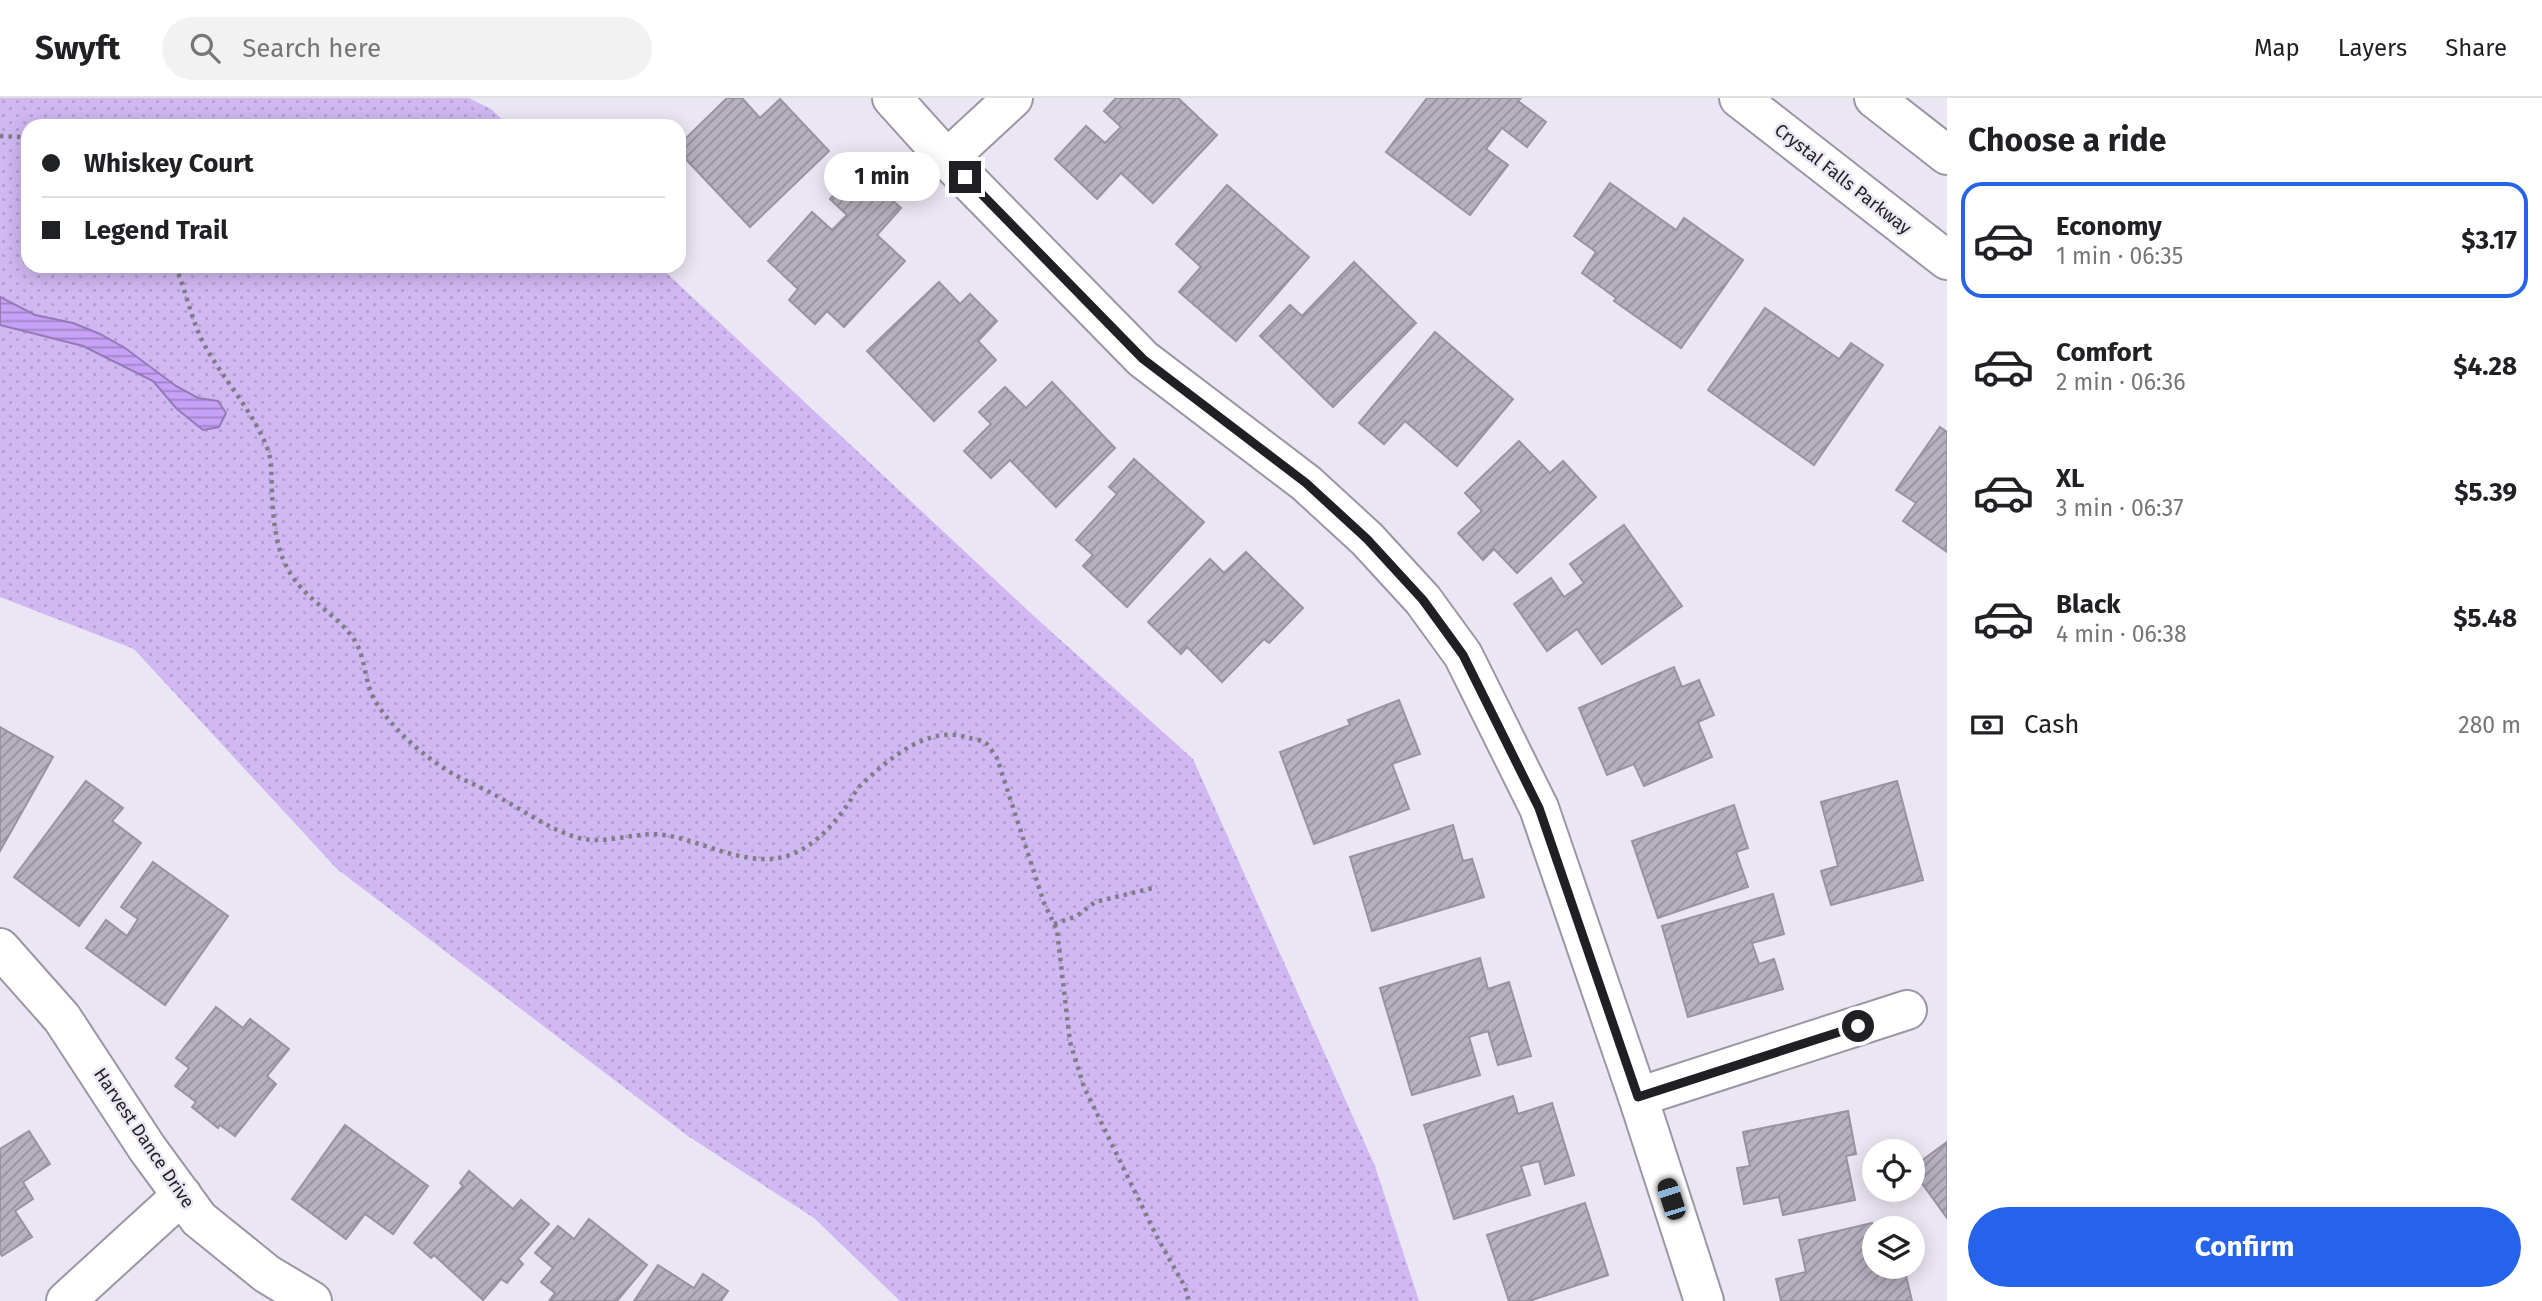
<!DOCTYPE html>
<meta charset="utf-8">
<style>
body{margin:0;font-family:"Fira Sans",sans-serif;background:#f2f2f2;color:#202124;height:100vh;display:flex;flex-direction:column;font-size:26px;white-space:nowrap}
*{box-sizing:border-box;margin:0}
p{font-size:23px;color:#757577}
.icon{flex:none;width:38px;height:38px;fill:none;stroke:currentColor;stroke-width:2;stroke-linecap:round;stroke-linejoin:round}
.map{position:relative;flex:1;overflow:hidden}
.side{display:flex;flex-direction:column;background:#fff;width:595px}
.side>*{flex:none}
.guide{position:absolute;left:21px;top:21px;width:665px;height:154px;border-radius:21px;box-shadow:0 4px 18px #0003;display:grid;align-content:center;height:154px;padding:0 21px;background:#fff}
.buttons{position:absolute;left:1862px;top:1041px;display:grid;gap:14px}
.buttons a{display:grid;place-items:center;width:63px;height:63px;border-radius:50%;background:#fff;box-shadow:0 4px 18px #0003;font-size:35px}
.end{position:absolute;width:32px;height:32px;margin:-16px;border:9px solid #201f23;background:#fff;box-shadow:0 0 0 4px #fff}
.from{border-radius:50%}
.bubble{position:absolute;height:49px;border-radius:24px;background:#fff;box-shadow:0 4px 18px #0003;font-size:23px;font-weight:700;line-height:49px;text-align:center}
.car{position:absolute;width:21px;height:42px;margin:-21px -10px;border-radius:9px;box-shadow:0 0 5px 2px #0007;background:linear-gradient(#222 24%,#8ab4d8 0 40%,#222 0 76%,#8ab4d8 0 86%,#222 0)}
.guide b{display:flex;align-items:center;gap:24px;height:66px;font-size:26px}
.guide b+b{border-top:2px solid #e0e0e0}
.guide i{width:18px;height:18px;background:#202124}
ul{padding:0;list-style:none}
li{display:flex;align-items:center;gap:21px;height:116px;margin:0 14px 10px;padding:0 7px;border:4px solid transparent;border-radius:21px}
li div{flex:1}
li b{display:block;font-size:26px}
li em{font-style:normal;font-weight:700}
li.current{border-color:#2563eb}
li>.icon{width:63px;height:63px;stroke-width:1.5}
h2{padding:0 21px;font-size:32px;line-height:84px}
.pay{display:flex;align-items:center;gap:18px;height:77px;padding:0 21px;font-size:26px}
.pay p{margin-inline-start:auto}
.action{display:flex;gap:14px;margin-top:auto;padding:14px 21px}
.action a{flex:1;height:80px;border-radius:42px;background:#2563eb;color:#fff;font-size:28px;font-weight:700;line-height:80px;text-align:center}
header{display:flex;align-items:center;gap:42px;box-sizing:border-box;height:98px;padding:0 35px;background:#fff;border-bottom:2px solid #e0e0e0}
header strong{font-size:33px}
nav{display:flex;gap:38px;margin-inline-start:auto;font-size:24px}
.search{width:490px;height:63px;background:#f2f2f2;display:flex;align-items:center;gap:18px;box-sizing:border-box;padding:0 24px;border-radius:38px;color:#757577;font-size:26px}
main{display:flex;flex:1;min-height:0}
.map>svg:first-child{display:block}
.grass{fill:url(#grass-dots)}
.water{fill:url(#water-rules);stroke:#947ab7;stroke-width:2}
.building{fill:url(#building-hatch);stroke:#9893a0;stroke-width:2}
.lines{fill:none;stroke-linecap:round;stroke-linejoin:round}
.minor-casing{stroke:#9b96a3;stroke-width:42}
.path{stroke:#807d86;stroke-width:4.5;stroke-dasharray:3.5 5;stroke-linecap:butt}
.minor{stroke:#fff;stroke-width:38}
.route{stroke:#201f23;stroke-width:9}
.labels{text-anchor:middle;stroke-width:5;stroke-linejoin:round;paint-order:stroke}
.street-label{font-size:18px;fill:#201f23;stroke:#ebe6f3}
</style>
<header>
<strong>Swyft</strong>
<div class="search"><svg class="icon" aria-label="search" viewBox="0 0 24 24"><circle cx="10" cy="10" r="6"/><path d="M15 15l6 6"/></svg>Search here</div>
<nav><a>Map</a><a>Layers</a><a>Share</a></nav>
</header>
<main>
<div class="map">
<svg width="1947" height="1203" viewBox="0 0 1947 1203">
<defs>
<pattern id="grass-dots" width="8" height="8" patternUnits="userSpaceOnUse" patternTransform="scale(1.75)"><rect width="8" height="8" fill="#d0b8f2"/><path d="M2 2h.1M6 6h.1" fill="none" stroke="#b29ecf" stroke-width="1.8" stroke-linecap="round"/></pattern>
<pattern id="water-rules" width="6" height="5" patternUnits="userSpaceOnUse" patternTransform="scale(1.75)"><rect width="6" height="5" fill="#c6a1f6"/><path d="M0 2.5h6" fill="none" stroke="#a083c7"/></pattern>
<pattern id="building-hatch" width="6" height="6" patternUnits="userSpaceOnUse" patternTransform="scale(1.75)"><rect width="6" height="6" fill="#b6b1be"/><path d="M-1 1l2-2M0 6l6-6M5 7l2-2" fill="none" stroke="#948f9a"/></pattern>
</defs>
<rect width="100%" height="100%" fill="#ebe6f3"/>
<path class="grass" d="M0,0H469L491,11L509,28H28V168H659L1036,520L1193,661L1375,1068L1419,1203H900L814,1120L688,1038L337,771L134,551L0,499Z"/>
<path class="water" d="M0,199L35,217L73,225L100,236L125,250L176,288L198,300L218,303L226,315L219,329L203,332L177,311L153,283L83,248L0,227Z"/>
<g class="building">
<path d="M727,0H742L760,20L780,1L829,53L750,129L679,54V47Z"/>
<path d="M1116,0H1178L1217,37L1153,105L1121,75L1097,101L1055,61L1086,28L1105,45L1121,29L1104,13Z"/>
<path d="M1427,0H1521L1518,3L1546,24L1527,49L1502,30L1486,51L1508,67L1470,117L1386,54Z"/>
<path d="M858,70L901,110L877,137L905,163L844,229L827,213L815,226L789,202L798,191L768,163L812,114L832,132L847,117L830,101Z"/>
<path d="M1610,85L1676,132L1684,120L1743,162L1681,250L1614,203L1616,200L1582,175L1596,154L1574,138Z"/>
<path d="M1227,87L1309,159L1236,243L1179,194L1201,169L1176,146Z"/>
<path d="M1354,164L1416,225L1333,309L1260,238L1290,207L1302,218Z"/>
<path d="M939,184L960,206L970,196L997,223L978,243L996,262L934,323L867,253Z"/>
<path d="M1765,210L1839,261L1851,245L1883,267L1814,367L1708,292Z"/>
<path d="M1435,234L1513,301L1457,368L1405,323L1384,346L1359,325Z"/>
<path d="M1052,284L1115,350L1056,409L1010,362L991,380L964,353L991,326L979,314L1005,289L1026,310Z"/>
<path d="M1940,329L1947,334V454L1903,423L1916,405L1896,392Z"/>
<path d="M1519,343L1550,375L1563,363L1596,399L1517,475L1494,451L1483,462L1458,435L1482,413L1465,395Z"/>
<path d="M1134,361L1204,424L1127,509L1083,468L1093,457L1076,442L1117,396L1109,389Z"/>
<path d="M1624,427L1682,508L1602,566L1577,531L1547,553L1514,506L1551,480L1564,499L1584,485L1570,466Z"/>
<path d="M1246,454L1303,510L1269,545L1264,541L1222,584L1187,549L1181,556L1148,524L1210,461L1224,475Z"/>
<path d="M1674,569L1682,589L1699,582L1714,617L1698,624L1712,659L1644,688L1634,666L1607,677L1579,610Z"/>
<path d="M1399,602L1420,656L1392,666L1409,711L1314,746L1280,654L1350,627L1348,622Z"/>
<path d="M0,629L53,659L0,753Z"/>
<path d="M86,683L123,710L112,723L141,745L79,828L14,779Z"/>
<path d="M1897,683L1923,782L1831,807L1821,773L1838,768L1821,704Z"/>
<path d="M1734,707L1748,750L1736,754L1748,789L1658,820L1632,743Z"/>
<path d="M1453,727L1463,763L1472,761L1484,799L1372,833L1350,759Z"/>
<path d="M153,764L228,818L165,907L86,850L106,822L127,838L138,821L121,809Z"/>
<path d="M1773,796L1784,836L1752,845L1759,866L1774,861L1783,891L1688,919L1662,828Z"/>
<path d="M1480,860L1488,891L1509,884L1531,958L1498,967L1488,933L1469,939L1480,977L1412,997L1380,890Z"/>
<path d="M216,909L243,930L250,921L289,951L267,978L276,986L235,1038L220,1027L218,1030L192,1009L196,1004L175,988L189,970L176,960Z"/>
<path d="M1513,998L1518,1016L1552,1005L1574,1077L1545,1086L1539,1063L1521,1068L1530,1097L1454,1121L1424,1027Z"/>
<path d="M1848,1013L1856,1056L1846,1058L1855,1102L1783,1117L1779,1099L1744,1106L1737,1070L1750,1068L1743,1034Z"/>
<path d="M345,1027L428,1088L393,1136L365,1116L346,1141L292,1101Z"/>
<path d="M29,1033L50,1066L23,1084L33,1101L15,1113L32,1139L2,1158L0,1155V1051Z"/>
<path d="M1947,1044V1120L1913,1073V1069Z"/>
<path d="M469,1073L513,1111L521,1102L549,1126L518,1161L523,1166L507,1185L501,1181L483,1202L434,1157L431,1160L414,1145L463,1088L460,1085Z"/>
<path d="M1585,1105L1608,1177L1529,1203H1509L1487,1137Z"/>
<path d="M589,1121L647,1167L617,1203H549L555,1195L541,1184L553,1170L535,1155L558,1128L574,1141Z"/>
<path d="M1872,1125L1874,1136V1169H1904L1912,1203H1781L1776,1181L1806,1174L1799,1142Z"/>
<path d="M658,1167L694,1190L703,1176L728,1193L721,1203H634Z"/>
</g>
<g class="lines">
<defs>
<g id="minor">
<path d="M892,0L947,61L1143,261L1306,385L1367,441L1423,502L1463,557L1539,710L1638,999L1704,1203"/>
<path d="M1739,0L1947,162"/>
<path d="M1874,0L1947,57"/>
<path d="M947,61L1013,0"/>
<path d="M0,850L62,920L147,1050L199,1121L267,1176L312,1203"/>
<path d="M1638,999L1907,912"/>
<path d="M66,1203L182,1097"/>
</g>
</defs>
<use href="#minor" class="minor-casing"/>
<g class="path">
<path d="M0,38L22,39L28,42"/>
<path d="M175,168C187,194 191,223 205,248C224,282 251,311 266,347C273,363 271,378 272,395C273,416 275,442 283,461C300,502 334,511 355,543C367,563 364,587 377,606C397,635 423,658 453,676C469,685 486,691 502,701C526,714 552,733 579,740C607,747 636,733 664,737C706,743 752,774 795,755C817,745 835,725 848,706C853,699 856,691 862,686C890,660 929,626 969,640C974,641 982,642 986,645C990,649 994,656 997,660L1044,805L1057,832L1070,944L1084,989L1156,1137L1185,1189L1189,1203"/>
<path d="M1054,826L1077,818L1095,804L1157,789"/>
</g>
<use href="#minor" class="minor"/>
</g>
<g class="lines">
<path class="route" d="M965,79L1143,261L1306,385L1367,441L1423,502L1463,557L1539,710L1638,999L1858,928"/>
</g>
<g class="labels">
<g class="street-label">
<text transform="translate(1843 81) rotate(38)" y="6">Crystal Falls Parkway</text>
<text transform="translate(144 1040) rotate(56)" y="6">Harvest Dance Drive</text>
</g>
</g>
</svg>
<div class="buttons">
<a><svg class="icon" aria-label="locate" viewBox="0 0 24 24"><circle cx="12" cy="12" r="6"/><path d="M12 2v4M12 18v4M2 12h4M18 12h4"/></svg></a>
<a><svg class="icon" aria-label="layers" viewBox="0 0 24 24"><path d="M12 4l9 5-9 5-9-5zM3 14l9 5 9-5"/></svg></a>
</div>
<i class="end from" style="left:1858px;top:928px"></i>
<i class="end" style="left:965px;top:79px"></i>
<div class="bubble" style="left:824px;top:54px;width:116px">1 min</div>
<i class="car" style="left:1671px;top:1101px;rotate:342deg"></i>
<div class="guide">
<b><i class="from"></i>Whiskey Court</b>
<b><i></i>Legend Trail</b>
</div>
</div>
<section class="side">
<h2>Choose a ride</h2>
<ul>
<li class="current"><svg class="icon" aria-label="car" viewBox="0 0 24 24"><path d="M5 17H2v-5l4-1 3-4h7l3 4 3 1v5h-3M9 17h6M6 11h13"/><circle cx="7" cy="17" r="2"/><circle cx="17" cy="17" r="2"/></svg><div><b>Economy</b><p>1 min · 06:35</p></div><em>$3.17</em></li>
<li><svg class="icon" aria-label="car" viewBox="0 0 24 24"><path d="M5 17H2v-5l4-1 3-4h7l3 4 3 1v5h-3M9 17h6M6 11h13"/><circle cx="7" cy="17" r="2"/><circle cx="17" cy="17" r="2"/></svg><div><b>Comfort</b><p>2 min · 06:36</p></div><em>$4.28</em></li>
<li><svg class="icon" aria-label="car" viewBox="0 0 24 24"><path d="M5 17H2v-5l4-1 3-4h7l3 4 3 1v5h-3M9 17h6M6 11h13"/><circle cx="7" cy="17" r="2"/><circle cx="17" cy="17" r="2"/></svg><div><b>XL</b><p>3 min · 06:37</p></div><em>$5.39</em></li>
<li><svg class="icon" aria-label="car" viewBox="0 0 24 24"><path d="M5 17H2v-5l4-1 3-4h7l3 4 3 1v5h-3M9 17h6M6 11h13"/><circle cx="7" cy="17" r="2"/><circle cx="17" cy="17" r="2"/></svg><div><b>Black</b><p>4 min · 06:38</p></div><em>$5.48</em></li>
</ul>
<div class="pay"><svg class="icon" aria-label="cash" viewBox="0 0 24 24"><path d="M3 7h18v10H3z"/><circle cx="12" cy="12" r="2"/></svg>Cash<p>280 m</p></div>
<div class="action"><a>Confirm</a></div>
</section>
</main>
